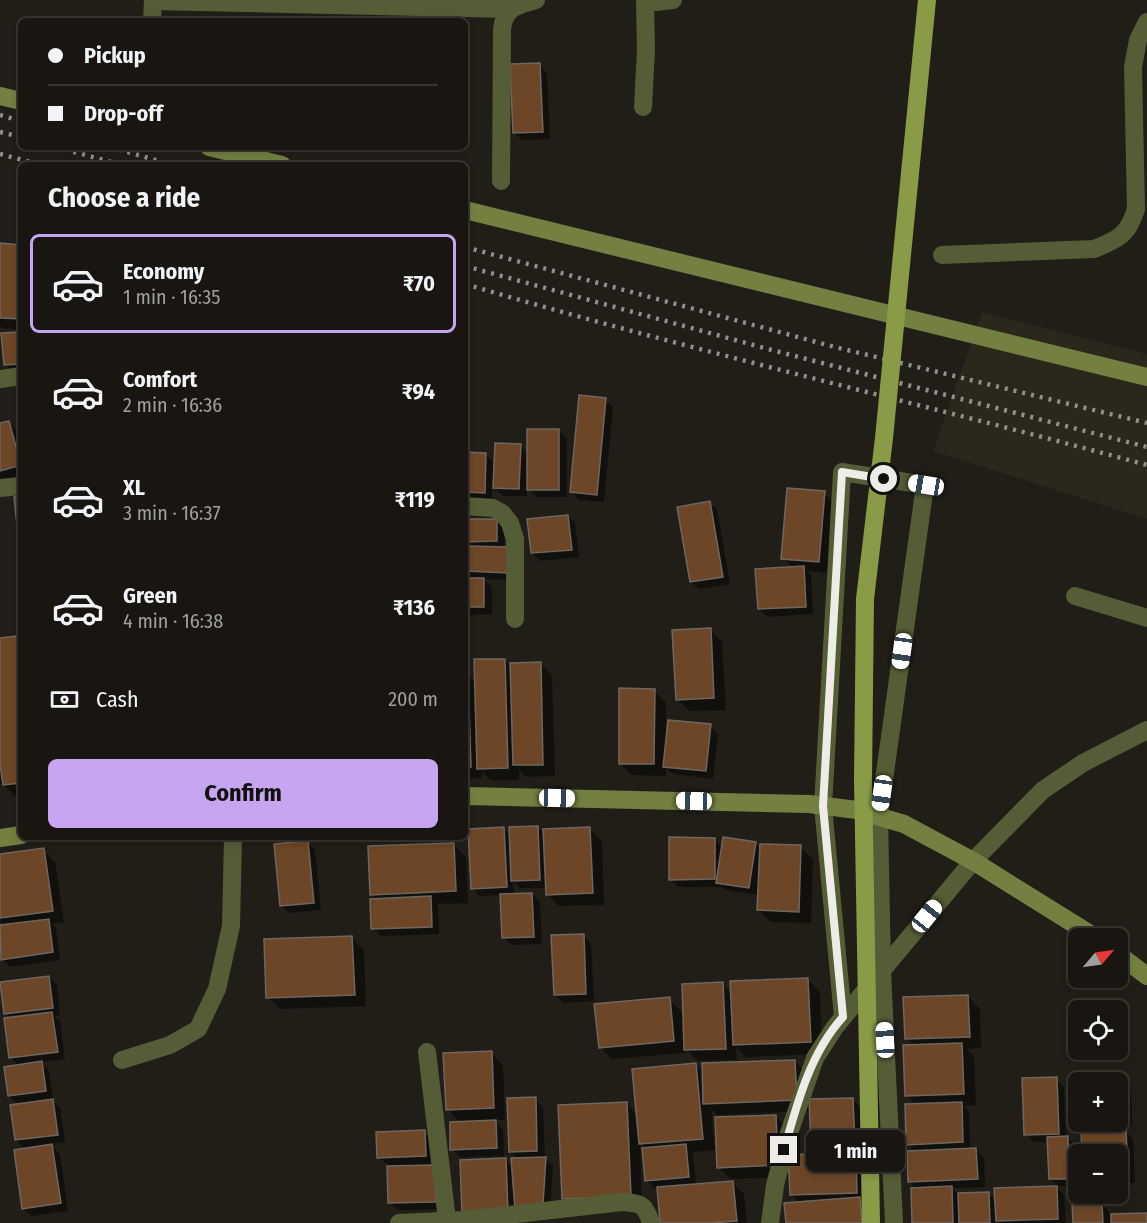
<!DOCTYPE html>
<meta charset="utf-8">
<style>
body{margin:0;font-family:"Fira Sans Condensed",sans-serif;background:#262320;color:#f1f3f6;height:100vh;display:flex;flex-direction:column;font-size:22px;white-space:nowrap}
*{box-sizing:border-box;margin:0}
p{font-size:20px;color:#9f9f9f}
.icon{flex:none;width:33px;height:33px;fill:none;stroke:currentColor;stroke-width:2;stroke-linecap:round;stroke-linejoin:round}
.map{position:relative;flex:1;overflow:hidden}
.sheet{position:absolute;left:18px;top:162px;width:450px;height:678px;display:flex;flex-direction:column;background:#191612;border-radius:9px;box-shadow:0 3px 9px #0003,0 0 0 2px #373532}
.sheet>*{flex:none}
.hud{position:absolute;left:18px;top:18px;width:450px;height:132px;border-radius:9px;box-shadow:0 3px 9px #0003,0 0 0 2px #373532;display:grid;align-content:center;height:132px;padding:0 30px;background:#191612}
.needle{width:39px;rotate:61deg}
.fabs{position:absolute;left:1068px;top:928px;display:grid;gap:12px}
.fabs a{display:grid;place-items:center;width:60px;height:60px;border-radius:9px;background:#191612;box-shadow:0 3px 9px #0003,0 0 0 2px #373532;font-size:30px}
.end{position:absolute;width:27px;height:27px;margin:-14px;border:8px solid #edece7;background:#111;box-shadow:0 0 0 3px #111}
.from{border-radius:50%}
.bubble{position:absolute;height:42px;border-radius:9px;background:#191612;box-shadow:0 3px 9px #0003,0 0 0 2px #373532;font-size:20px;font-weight:700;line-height:42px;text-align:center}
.car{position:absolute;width:18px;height:36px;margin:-18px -9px;border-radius:8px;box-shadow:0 0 4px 2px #0007;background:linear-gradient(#fff 24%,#345 0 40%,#fff 0 76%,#345 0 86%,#fff 0)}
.hud b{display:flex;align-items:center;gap:21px;height:57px;font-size:22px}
.hud b+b{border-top:2px solid #373532}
.hud i{width:15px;height:15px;background:#f1f3f6}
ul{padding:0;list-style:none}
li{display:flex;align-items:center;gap:18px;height:99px;margin:0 12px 9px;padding:0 18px;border:3px solid transparent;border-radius:9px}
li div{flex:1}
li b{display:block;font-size:22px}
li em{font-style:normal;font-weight:700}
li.selected{border-color:#c6a6f0}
li>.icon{width:54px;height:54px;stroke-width:1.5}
h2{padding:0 30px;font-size:27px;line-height:72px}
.pay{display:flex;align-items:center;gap:15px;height:66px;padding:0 30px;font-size:22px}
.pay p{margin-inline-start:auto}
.action{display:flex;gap:12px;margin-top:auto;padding:12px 30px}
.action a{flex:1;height:69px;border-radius:9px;background:#c6a6f0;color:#111;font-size:24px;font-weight:700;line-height:69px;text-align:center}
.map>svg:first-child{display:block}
.built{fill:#2b271a}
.shadow{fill:#0007}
.building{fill:#6c4626;stroke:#6e6761;stroke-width:1.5}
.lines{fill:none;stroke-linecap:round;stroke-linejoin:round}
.street{stroke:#545d36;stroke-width:18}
.secondary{stroke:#738041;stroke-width:18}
.rail{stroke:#92908b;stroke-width:4.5;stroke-dasharray:3 6;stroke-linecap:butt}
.primary-bridge{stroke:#8a9b48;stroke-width:18}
.route{stroke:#edece7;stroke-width:8}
</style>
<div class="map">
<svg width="1147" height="1223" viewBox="0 0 1147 1223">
<rect width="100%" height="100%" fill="#211e18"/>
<path class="built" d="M982,312L1147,354V519L933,451Z"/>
<g class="shadow">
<path d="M539,65L547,73L550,139L522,140L514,133Z"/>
<path d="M0,245L21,246V330L3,328L0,326Z"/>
<path d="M21,334V371L13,372L5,364Z"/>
<path d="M605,400L613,407L604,502L579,500L572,492Z"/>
<path d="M8,422L16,430L21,448V475L0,481V425Z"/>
<path d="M559,431L567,438V497H537L527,487V496H503L492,485V500L465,499V453L485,454L493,462V476H495L520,446L529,454Z"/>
<path d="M824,493L836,505L831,573L807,571L811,575L813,614L767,617L759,609L793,568L783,558Z"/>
<path d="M709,503L717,510L730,584L699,589L691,582Z"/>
<path d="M568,516L575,524L579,557L540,561L532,553Z"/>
<path d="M496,520L504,528V548L516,580L483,579L492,587V614L467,615L465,612V579H469L465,575V547H469L465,544V521Z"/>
<path d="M710,630L722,642L726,710L689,711L677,699Z"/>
<path d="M15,637L21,643V796L16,797L3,784H0V639Z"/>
<path d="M505,660L512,668L540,663L552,676L555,776L526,777L519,770V780H491L482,772V778L465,779V674H467L476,683Z"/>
<path d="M654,690L666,703V731L710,726L718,734L713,779L673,774L666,768V776L632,775L620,763Z"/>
<path d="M537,827L545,835L590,829L602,841L604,905L559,906L547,894V888H520L513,881L514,895L532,894L540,902L542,944L511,945L504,938L502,895L480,896L472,888L504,829L511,836Z"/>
<path d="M714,839L723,848L755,843L761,849L800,847L813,859L811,923L771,922L759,910V895L726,890L722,887H678L670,879Z"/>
<path d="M307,842L315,850L321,910L289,913L281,905Z"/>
<path d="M454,845L466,857L468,903L438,904L439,934L381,936L373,928L377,900L371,894Z"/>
<path d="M43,850L55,862L64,922L52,924L56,928L60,960L10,967L2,959L0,945V927L5,926L0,921V856Z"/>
<path d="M583,936L591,944L594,1001L563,1003L555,995Z"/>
<path d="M351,938L364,950L366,1006L280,1009L268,997Z"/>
<path d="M49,977L57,985L60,1015L54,1016L60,1021L65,1059L41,1062L49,1071L53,1099H51L60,1108L65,1142L50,1144L60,1154L68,1211L31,1216L23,1208L26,1150L16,1140L18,1105L9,1096L19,1066L11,1058L12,1019L5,1013Z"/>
<path d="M808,980L820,992L822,1054L746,1057L736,1047L737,1063L794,1061L806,1073L808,1101L852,1099L860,1107L862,1153H854L867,1166L873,1223H788L800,1203L791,1194L790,1177L731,1179L718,1167L775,1116L787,1128L788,1156L821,1155L812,1147L811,1111L717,1115L711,1109L715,1150L693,1152L696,1185L732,1182L744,1194L747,1223H661L658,1188H654L646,1180V1149L640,1142L642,1208L575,1210L563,1198L627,1104L638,1116L696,1065L704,1072L736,1063V1060L698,1061L685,1048V1053L612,1059L600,1047L669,999L684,1014L722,984L732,994Z"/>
<path d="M968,997L980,1009L981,1048L966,1049L974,1056L976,1105L963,1106L969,1111L970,1150H976L984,1158L985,1187L951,1188L958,1194L988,1193L996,1202L1056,1187L1064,1195L1066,1223H1000L997,1220V1223H914L917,1189L909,1181L916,1152L908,1144L916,1105L907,1095L914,1046L906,1038Z"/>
<path d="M491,1053L503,1065L505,1120H493L503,1130L504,1156L460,1157L452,1149L461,1123L447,1109Z"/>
<path d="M1056,1079L1064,1087L1066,1136L1075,1145L1077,1186H1058L1050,1178L1048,1142H1034L1026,1134Z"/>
<path d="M1123,1082L1131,1090L1132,1125L1085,1126L1080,1122H1118V1083H1108Z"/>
<path d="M1075,1084H1078V1120L1077,1119Z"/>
<path d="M535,1099L543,1107L545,1158L553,1166L550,1211L471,1221L505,1160L513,1168L518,1159L510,1151Z"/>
<path d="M1125,1131L1133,1139L1135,1183H1118V1155H1083Z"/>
<path d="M424,1132L432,1140L443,1209L398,1210L390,1203L388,1165L378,1157Z"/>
<path d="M1102,1204L1109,1212L1110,1216L1146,1214L1147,1223H1074Z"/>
</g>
<g class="building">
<path d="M540,63L543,132L513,133L510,64Z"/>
<path d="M0,243L21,245V319L0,318Z"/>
<path d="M21,332V364L4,365L1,333Z"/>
<path d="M579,395L606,398L597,495L570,492Z"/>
<path d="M9,421L21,465L0,471V423Z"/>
<rect x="527" y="429" width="32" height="61"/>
<path d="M495,443L521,444L519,489L493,488Z"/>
<path d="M465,452L486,453L485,493L465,492Z"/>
<path d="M787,488L825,491L819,562L781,559Z"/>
<path d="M21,496V544H19L14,497Z"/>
<path d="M710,501L723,577L690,582L677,507Z"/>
<path d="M568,515L572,550L531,553L527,519Z"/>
<path d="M465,519H497V541L465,542Z"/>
<path d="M465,546L509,547V573L465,571Z"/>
<path d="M804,566L806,607L758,609L755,569Z"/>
<rect x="465" y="578" width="19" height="29"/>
<path d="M711,628L714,698L676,700L672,630Z"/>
<path d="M16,636L21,676V783L3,785L0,765V638Z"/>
<path d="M474,659H505L508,768L477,769Z"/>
<path d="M541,662L543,765H513L510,663Z"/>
<path d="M465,673H468L471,767H465Z"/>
<path d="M619,688L655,689L654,764H619Z"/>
<path d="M668,720L711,724L706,771L663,767Z"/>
<path d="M538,826L540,880L511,881L509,827Z"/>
<path d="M504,827L507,887L471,889L468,829Z"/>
<path d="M590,827L593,893L546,895L543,829Z"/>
<path d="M669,837L715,838V879L669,880Z"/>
<path d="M723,837L756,842L749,888L716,883Z"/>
<path d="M308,841L314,903L280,906L274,844Z"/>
<path d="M454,843L456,891L370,895L368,846Z"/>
<path d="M760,844L801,845L799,912L757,910Z"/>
<path d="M44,848L53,911L0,918V854Z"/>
<path d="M532,893L534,937L502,938L500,894Z"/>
<path d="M431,896L432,927L371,929L370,899Z"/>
<path d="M49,919L53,952L1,960L0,925Z"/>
<path d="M584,934L586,994L554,995L551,935Z"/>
<path d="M352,936L355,995L266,998L264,939Z"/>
<path d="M49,976L53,1008L4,1014L0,982Z"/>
<path d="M808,978L811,1042L733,1045L730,981Z"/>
<path d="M723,982L726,1049L684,1050L682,984Z"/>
<path d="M968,995L970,1037L905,1039L903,997Z"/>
<path d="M670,997L674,1041L599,1048L594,1004Z"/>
<path d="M52,1012L58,1052L9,1058L4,1018Z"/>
<path d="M962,1043L964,1094L905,1096L903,1045Z"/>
<path d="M492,1051L494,1108L446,1110L443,1053Z"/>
<path d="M795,1060L797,1100L703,1104L702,1063Z"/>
<path d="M42,1061L46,1091L8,1096L4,1067Z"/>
<path d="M696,1063L703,1139L639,1144L632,1069Z"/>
<path d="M1057,1077L1059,1134L1024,1135L1022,1078Z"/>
<path d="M1123,1081L1125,1117L1118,1118V1083H1078V1119H1075L1074,1083Z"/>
<path d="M536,1097L537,1151L509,1152L507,1098Z"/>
<path d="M853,1098L855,1145L811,1147L809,1099Z"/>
<path d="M53,1099L58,1135L15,1140L10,1105Z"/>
<path d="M627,1102L631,1196L562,1199L558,1105Z"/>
<path d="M962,1102L963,1142L906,1145L905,1104Z"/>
<path d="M776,1115L778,1165L717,1168L715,1117Z"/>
<path d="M496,1120L497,1148L450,1150V1122Z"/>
<path d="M1126,1129L1128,1175L1118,1176V1155H1082L1081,1131Z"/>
<path d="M425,1130L426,1156L377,1158L376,1132Z"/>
<path d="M1068,1136L1069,1179H1049L1047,1137Z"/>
<path d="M52,1144L61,1203L22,1209L14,1150Z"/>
<path d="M686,1144L689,1177L645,1181L642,1148Z"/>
<path d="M976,1148L978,1179L908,1182L907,1151Z"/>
<path d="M856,1152L857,1193L790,1195L788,1155Z"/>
<path d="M546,1157L543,1204L515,1209L511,1158Z"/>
<path d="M506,1158L508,1212L462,1214L460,1160Z"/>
<path d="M434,1165L436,1202L388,1203L387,1166Z"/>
<path d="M733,1181L737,1221L710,1223H660L657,1187Z"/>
<path d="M952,1186L953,1223H912L911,1188Z"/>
<path d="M1057,1186L1058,1219L996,1221L994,1188Z"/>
<path d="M989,1192L990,1223H959L958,1193Z"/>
<path d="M860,1197L862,1223H786L784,1203Z"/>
<path d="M1072,1203H1102L1103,1223H1073Z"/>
<path d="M1147,1213V1223H1111V1214Z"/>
</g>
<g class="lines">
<g class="street">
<path d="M153,1L510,9"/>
<path d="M646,3L673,0"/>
<path d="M152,21L153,0"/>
<path d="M643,107L646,50L645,0"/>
<path d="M501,181L502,29C505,7 516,6 536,0"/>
<path d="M942,255L1094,249C1119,239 1128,235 1136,209L1133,67L1138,40L1147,22"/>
<path d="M0,379L21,376"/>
<path d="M0,488L21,486"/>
<path d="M465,506L493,508L502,513L510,523L515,539V619"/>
<path d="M1075,596L1147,618"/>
<path d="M843,1017L823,806L842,472L925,485L879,816L882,972L894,1223"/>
<path d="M427,1052L447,1220"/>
<path d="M122,1060L170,1045L198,1029L217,989L231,926L233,837"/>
<path d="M399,1223L464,1220L622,1202C641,1203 645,1204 651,1223"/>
<path d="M770,1223L775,1185L789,1133L815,1058L835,1027L973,861L1043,790L1083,763L1147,730"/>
</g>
<g class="secondary">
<path d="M0,96L21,101"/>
<path d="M209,147L282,165"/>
<path d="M465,210L1147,377"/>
<path d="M465,796L809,804L857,810L904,824L973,861L1098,939"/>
<path d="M0,838L21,835"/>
<path d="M1118,954L1147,976"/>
</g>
<g class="rail">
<path d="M0,115L21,121"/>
<path d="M0,132L21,137"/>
<path d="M56,147L122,165"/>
<path d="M110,147L173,165"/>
<path d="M0,154L41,165"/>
<path d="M465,247L831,346L1147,423"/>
<path d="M465,266L768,349L1147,447"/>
<path d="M465,284C691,351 920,403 1147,465"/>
</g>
<path class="primary-bridge" d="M871,1223L863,780L865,599L884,438L927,0"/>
</g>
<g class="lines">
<path class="route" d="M784,1150C797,1104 810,1053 843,1017L823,806L842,472L884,479"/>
</g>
</svg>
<div class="fabs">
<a><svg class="needle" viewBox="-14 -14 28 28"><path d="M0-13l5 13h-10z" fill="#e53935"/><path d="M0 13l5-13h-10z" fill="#9f9f9f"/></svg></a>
<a><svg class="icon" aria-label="locate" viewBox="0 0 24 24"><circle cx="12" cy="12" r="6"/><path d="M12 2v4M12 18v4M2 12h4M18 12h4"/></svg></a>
<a>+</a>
<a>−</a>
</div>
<i class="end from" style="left:884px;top:479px"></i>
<i class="end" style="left:784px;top:1150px"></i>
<div class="bubble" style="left:806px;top:1130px;width:99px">1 min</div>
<i class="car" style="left:926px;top:485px;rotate:279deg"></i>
<i class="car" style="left:902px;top:651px;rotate:188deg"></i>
<i class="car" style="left:882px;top:793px;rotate:188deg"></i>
<i class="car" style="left:557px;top:798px;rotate:91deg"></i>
<i class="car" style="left:694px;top:801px;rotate:271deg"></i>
<i class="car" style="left:927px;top:916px;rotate:39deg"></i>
<i class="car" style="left:885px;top:1040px;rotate:357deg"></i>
<div class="hud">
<b><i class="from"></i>Pickup</b>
<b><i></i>Drop-off</b>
</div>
<section class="sheet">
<h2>Choose a ride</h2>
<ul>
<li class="selected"><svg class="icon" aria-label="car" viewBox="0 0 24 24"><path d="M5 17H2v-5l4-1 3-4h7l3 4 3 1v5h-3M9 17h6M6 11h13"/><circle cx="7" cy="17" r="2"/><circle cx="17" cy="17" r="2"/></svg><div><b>Economy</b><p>1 min · 16:35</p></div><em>₹70</em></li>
<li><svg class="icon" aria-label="car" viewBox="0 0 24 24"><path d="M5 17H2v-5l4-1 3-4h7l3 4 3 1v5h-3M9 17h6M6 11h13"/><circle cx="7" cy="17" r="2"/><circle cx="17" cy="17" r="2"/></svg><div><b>Comfort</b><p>2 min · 16:36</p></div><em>₹94</em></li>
<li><svg class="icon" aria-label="car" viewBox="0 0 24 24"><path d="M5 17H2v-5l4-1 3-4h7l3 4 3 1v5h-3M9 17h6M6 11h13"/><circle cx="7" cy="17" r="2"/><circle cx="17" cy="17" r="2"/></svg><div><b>XL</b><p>3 min · 16:37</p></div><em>₹119</em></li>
<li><svg class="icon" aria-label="car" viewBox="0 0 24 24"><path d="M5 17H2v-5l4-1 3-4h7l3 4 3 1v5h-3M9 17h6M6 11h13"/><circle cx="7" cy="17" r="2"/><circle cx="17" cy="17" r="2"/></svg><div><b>Green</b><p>4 min · 16:38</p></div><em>₹136</em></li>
</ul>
<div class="pay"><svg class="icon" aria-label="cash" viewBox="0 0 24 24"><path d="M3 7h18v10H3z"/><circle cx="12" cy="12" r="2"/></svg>Cash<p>200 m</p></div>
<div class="action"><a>Confirm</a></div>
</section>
</div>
